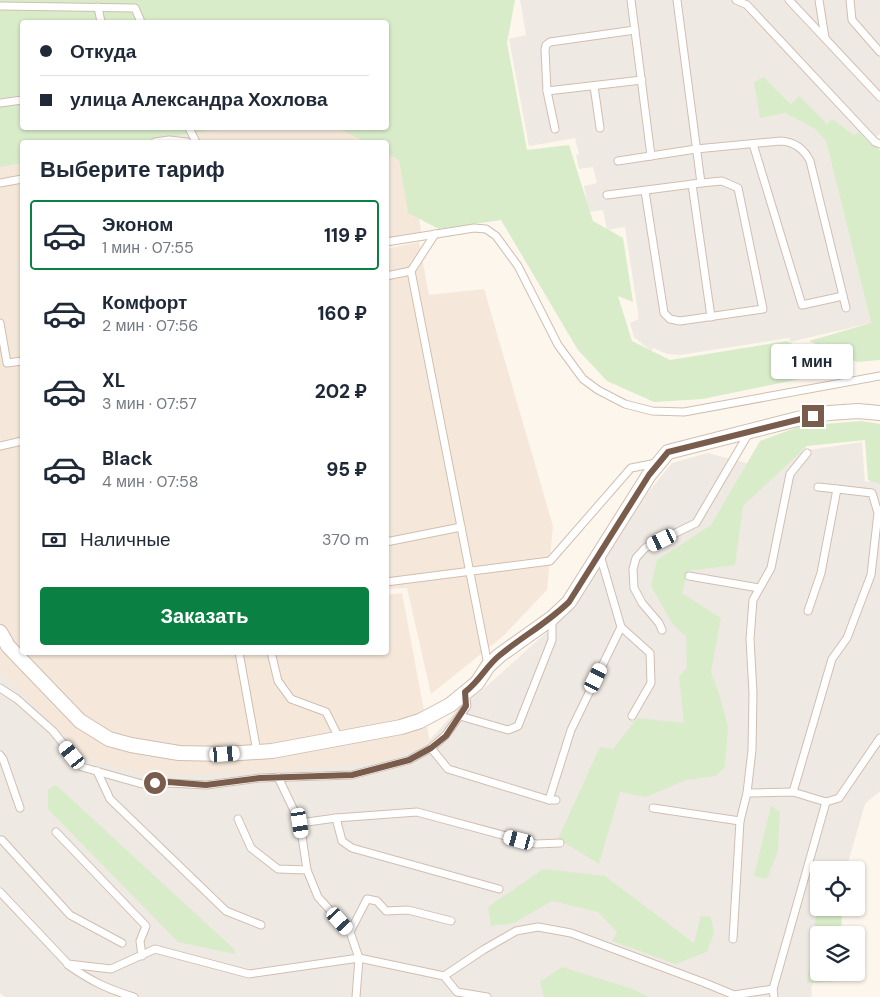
<!DOCTYPE html>
<html lang="ru">
<meta charset="utf-8">
<style>
body{margin:0;font-family:"DM Sans",sans-serif;background:#f2f2f3;color:#1f2937;height:100vh;display:flex;flex-direction:column;font-size:19px;white-space:nowrap}
*{box-sizing:border-box;margin:0}
p{font-size:16px;color:#747a83}
.icon{flex:none;width:28px;height:28px;fill:none;stroke:currentColor;stroke-width:2;stroke-linecap:round;stroke-linejoin:round}
.map{position:relative;flex:1;overflow:hidden}
.details{position:absolute;left:20px;top:140px;width:369px;height:515px;display:flex;flex-direction:column;background:#fff;border-radius:5px;box-shadow:0 1px 4px #0004}
.details>*{flex:none}
.guide{position:absolute;left:20px;top:20px;width:369px;height:110px;border-radius:5px;box-shadow:0 1px 4px #0004;display:grid;align-content:center;height:110px;padding:0 20px;background:#fff}
.controls{position:absolute;left:810px;top:861px;display:grid;gap:10px}
.controls a{display:grid;place-items:center;width:55px;height:55px;border-radius:5px;background:#fff;box-shadow:0 1px 4px #0004;font-size:25px}
.end{position:absolute;width:22px;height:22px;margin:-11px;border:6px solid #7a5c4d;background:#fff;box-shadow:0 0 0 2px #fff}
.from{border-radius:50%}
.bubble{position:absolute;height:35px;border-radius:5px;background:#fff;box-shadow:0 1px 4px #0004;font-size:16px;font-weight:800;line-height:35px;text-align:center}
.car{position:absolute;width:15px;height:30px;margin:-15px -8px;border-radius:6px;box-shadow:0 0 4px 1px #0007;background:linear-gradient(#fff 24%,#345 0 40%,#fff 0 76%,#345 0 86%,#fff 0)}
.guide b{display:flex;align-items:center;gap:18px;height:48px;font-size:19px}
.guide b+b{border-top:1px solid #e0e1e3}
.guide i{width:12px;height:12px;background:#1f2937}
ul{padding:0;list-style:none}
li{display:flex;align-items:center;gap:15px;height:70px;margin:0 10px 8px;padding:0 10px;border:2px solid transparent;border-radius:5px}
li div{flex:1}
li b{display:block;font-size:19px}
li em{font-style:normal;font-weight:800}
li.active{border-color:#0b8043}
li>.icon{width:45px;height:45px;stroke-width:1.5}
h2{padding:0 20px;font-size:22px;line-height:60px}
.pay{display:flex;align-items:center;gap:12px;height:55px;padding:0 20px;font-size:19px}
.pay p{margin-inline-start:auto}
.primary-button{display:flex;gap:10px;margin-top:auto;padding:10px 20px}
.primary-button a{flex:1;height:58px;border-radius:5px;background:#0b8043;color:#fff;font-size:20px;font-weight:800;line-height:58px;text-align:center}
.map>svg:first-child{display:block}
.residential{fill:#f5e8da}
.industrial{fill:#efe9e4}
.green{fill:#d8ecc9}
.lines{fill:none;stroke-linecap:round;stroke-linejoin:round}
.lane-casing{stroke:#d1beb0;stroke-width:9}
.street-casing{stroke:#d1beb0;stroke-width:16}
.lane{stroke:#fff;stroke-width:7}
.street{stroke:#fff;stroke-width:14}
.route{stroke:#7a5c4d;stroke-width:6}
</style>
<div class="map">
<svg width="880" height="997" viewBox="0 0 880 997">
<rect width="100%" height="100%" fill="#fdf6ec"/>
<g class="residential">
<path d="M0,0L22,22V128H362L410,156L422,238L386,245V142H22V652H386V595L402,593L431,748L352,775L207,785L97,771L0,672Z"/>
<path d="M419,242L429,295L484,289L553,526L547,590L502,637L431,694L407,588L386,589V249Z"/>
</g>
<g class="industrial">
<path d="M520,0H880V134L869,143L859,132L854,136L832,120L827,125L799,97L791,104L764,77L785,113L815,129L826,141L871,323L790,342L789,338L680,355L668,354L653,348L651,351L634,337L630,323L639,319L625,227L607,230L603,210L589,212L584,186L597,183L593,167L579,169L576,155L579,154L575,138L529,146L509,39L526,35Z"/>
<path d="M862,442L865,482L880,479V791L865,804L846,870H819V962L811,989L812,997H5L0,993V672L88,759L149,776L278,771L381,762L426,744L457,710L488,685L560,620L585,587L622,525L672,463L708,453L765,468L776,455Z"/>
</g>
<g class="green">
<path d="M0,0H515L507,43L527,150L569,145L593,221L623,238L633,302L618,296L632,341L670,360L787,341L843,370L703,399L654,402L607,381L578,350L501,220L439,229L408,213L399,160L386,153V142H366L338,128H386V22H22V128H224L137,142H22V163L0,167Z"/>
<path d="M764,77L791,104L799,96L827,124L832,119L854,135L859,132L869,143L880,150V360L857,362L809,341L871,323L826,141L815,129L785,113L760,118L754,82Z"/>
<path d="M861,421L880,424V484L868,480L865,440L807,446L743,506L735,565L688,571L682,593L721,618L711,672L719,693L728,727L725,767L716,776L686,780L646,797L620,792L599,864L558,839L600,747L613,749L637,718L684,723L679,676L687,668L686,637L672,623L651,586L657,560L711,525L760,441L801,426Z"/>
<path d="M56,785L235,950V954L178,942L48,809V789Z"/>
<path d="M771,806L780,812L778,851L767,879L754,876Z"/>
<path d="M543,869L605,876L694,943L701,916L711,917L714,933L707,952L675,964L612,941L617,932L598,912L552,901L514,923L491,926L488,907Z"/>
<path d="M819,894V908H842L841,935H819V972L840,973V981L807,983Z"/>
<path d="M562,967L633,989L649,997H544L540,982Z"/>
</g>
<g class="lines">
<defs>
<g id="lane">
<path d="M631,0L651,156"/>
<path d="M736,0L747,5L875,142L880,144"/>
<path d="M789,0L880,97"/>
<path d="M819,0L825,38"/>
<path d="M850,0L852,20L880,52"/>
<path d="M0,6L135,8L141,22"/>
<path d="M98,7L101,22"/>
<path d="M594,86L600,128"/>
<path d="M547,91L642,80"/>
<path d="M0,103L22,100"/>
<path d="M189,128L196,142"/>
<path d="M555,129L547,91L545,50L546,45L550,42L635,30"/>
<path d="M155,142L169,140L187,142"/>
<path d="M753,144L802,305L843,296"/>
<path d="M618,161L696,149L781,141C795,142 804,149 810,161L846,308"/>
<path d="M0,183L22,179"/>
<path d="M692,184L711,317"/>
<path d="M645,191L664,313L670,319L680,321L763,309L738,188L722,181L701,183"/>
<path d="M607,195L701,183L677,0"/>
<path d="M386,242L474,228L486,229L496,236L518,266L558,345L583,379L598,390L625,404L652,411L684,412L880,376"/>
<path d="M411,271L435,234"/>
<path d="M386,276L411,271L461,527"/>
<path d="M0,323L7,363L22,361"/>
<path d="M0,446L22,441"/>
<path d="M807,453L790,474L771,568L753,600L750,639L753,693L752,750L747,793L793,792L826,802"/>
<path d="M818,487L837,489"/>
<path d="M386,542L461,527L488,665"/>
<path d="M689,576L759,588"/>
<path d="M386,582L550,561L631,468L657,463"/>
<path d="M621,627L650,653L651,683L632,716"/>
<path d="M662,630L659,623L642,603L634,588L633,569L636,558L645,548L696,523L750,431"/>
<path d="M239,652L257,752"/>
<path d="M271,652L278,681L291,699L326,712L339,738"/>
<path d="M0,688L17,699L53,731L82,767L142,784L168,783L207,785L260,778L352,775L409,760L431,748L445,736L467,706L465,693"/>
<path d="M460,716L508,730L518,726L552,640V619"/>
<path d="M431,748L448,769L549,800H556"/>
<path d="M0,755L3,759L20,808"/>
<path d="M97,771L110,799L226,911L261,925"/>
<path d="M278,777L300,823L307,870L318,897L350,932L359,958L356,997"/>
<path d="M793,792L832,659L847,638L871,575L878,513L872,493L837,489L821,573L808,611"/>
<path d="M549,800L571,730L621,627L600,555"/>
<path d="M653,808L740,821L747,793"/>
<path d="M336,818L342,841L352,848L499,889"/>
<path d="M238,819L251,848L278,869L307,870"/>
<path d="M300,823L336,818L417,812L536,844L560,843"/>
<path d="M56,832L146,926L140,941L142,956"/>
<path d="M0,840H2L70,915L122,943"/>
<path d="M0,892L68,964L111,969L155,949L249,974L359,958L444,976L483,950L516,931L538,927L571,933L705,983L734,995L773,989"/>
<path d="M350,932L367,899L377,901L386,911L408,910L451,921"/>
<path d="M733,939L740,821"/>
<path d="M68,965C91,981 107,989 134,997"/>
<path d="M444,976L457,992L487,997"/>
<path d="M774,997L773,989L826,802L839,798L880,738"/>
</g>
<path id="street" d="M0,632L8,646L80,721L109,739L131,745L179,753L225,754L272,751L401,727L420,721L450,705L477,683L488,666L500,655L552,618L569,602L649,475L668,452L797,419L829,413L858,411L880,413"/>
</defs>
<use href="#lane" class="lane-casing"/>
<use href="#street" class="street-casing"/>
<use href="#lane" class="lane"/>
<use href="#street" class="street"/>
</g>
<g class="lines">
<path class="route" d="M155,783L168,782L206,785L260,778L352,775L409,760L431,748L446,736L466,706L465,692C480,681 486,666 500,655C523,636 546,624 569,602L649,475L668,452L813,416"/>
</g>
</svg>
<div class="controls">
<a><svg class="icon" aria-label="locate" viewBox="0 0 24 24"><circle cx="12" cy="12" r="6"/><path d="M12 2v4M12 18v4M2 12h4M18 12h4"/></svg></a>
<a><svg class="icon" aria-label="layers" viewBox="0 0 24 24"><path d="M12 4l9 5-9 5-9-5zM3 14l9 5 9-5"/></svg></a>
</div>
<i class="end from" style="left:155px;top:783px"></i>
<i class="end" style="left:813px;top:416px"></i>
<div class="bubble" style="left:771px;top:344px;width:82px">1 мин</div>
<i class="car" style="left:662px;top:540px;rotate:244deg"></i>
<i class="car" style="left:596px;top:678px;rotate:26deg"></i>
<i class="car" style="left:225px;top:754px;rotate:86deg"></i>
<i class="car" style="left:72px;top:755px;rotate:321deg"></i>
<i class="car" style="left:300px;top:823px;rotate:171deg"></i>
<i class="car" style="left:519px;top:840px;rotate:285deg"></i>
<i class="car" style="left:340px;top:921px;rotate:138deg"></i>
<div class="guide">
<b><i class="from"></i>Откуда</b>
<b><i></i>улица Александра Хохлова</b>
</div>
<section class="details">
<h2>Выберите тариф</h2>
<ul>
<li class="active"><svg class="icon" aria-label="car" viewBox="0 0 24 24"><path d="M5 17H2v-5l4-1 3-4h7l3 4 3 1v5h-3M9 17h6M6 11h13"/><circle cx="7" cy="17" r="2"/><circle cx="17" cy="17" r="2"/></svg><div><b>Эконом</b><p>1 мин · 07:55</p></div><em>119 ₽</em></li>
<li><svg class="icon" aria-label="car" viewBox="0 0 24 24"><path d="M5 17H2v-5l4-1 3-4h7l3 4 3 1v5h-3M9 17h6M6 11h13"/><circle cx="7" cy="17" r="2"/><circle cx="17" cy="17" r="2"/></svg><div><b>Комфорт</b><p>2 мин · 07:56</p></div><em>160 ₽</em></li>
<li><svg class="icon" aria-label="car" viewBox="0 0 24 24"><path d="M5 17H2v-5l4-1 3-4h7l3 4 3 1v5h-3M9 17h6M6 11h13"/><circle cx="7" cy="17" r="2"/><circle cx="17" cy="17" r="2"/></svg><div><b>XL</b><p>3 мин · 07:57</p></div><em>202 ₽</em></li>
<li><svg class="icon" aria-label="car" viewBox="0 0 24 24"><path d="M5 17H2v-5l4-1 3-4h7l3 4 3 1v5h-3M9 17h6M6 11h13"/><circle cx="7" cy="17" r="2"/><circle cx="17" cy="17" r="2"/></svg><div><b>Black</b><p>4 мин · 07:58</p></div><em>95 ₽</em></li>
</ul>
<div class="pay"><svg class="icon" aria-label="cash" viewBox="0 0 24 24"><path d="M3 7h18v10H3z"/><circle cx="12" cy="12" r="2"/></svg>Наличные<p>370 m</p></div>
<div class="primary-button"><a>Заказать</a></div>
</section>
</div>
